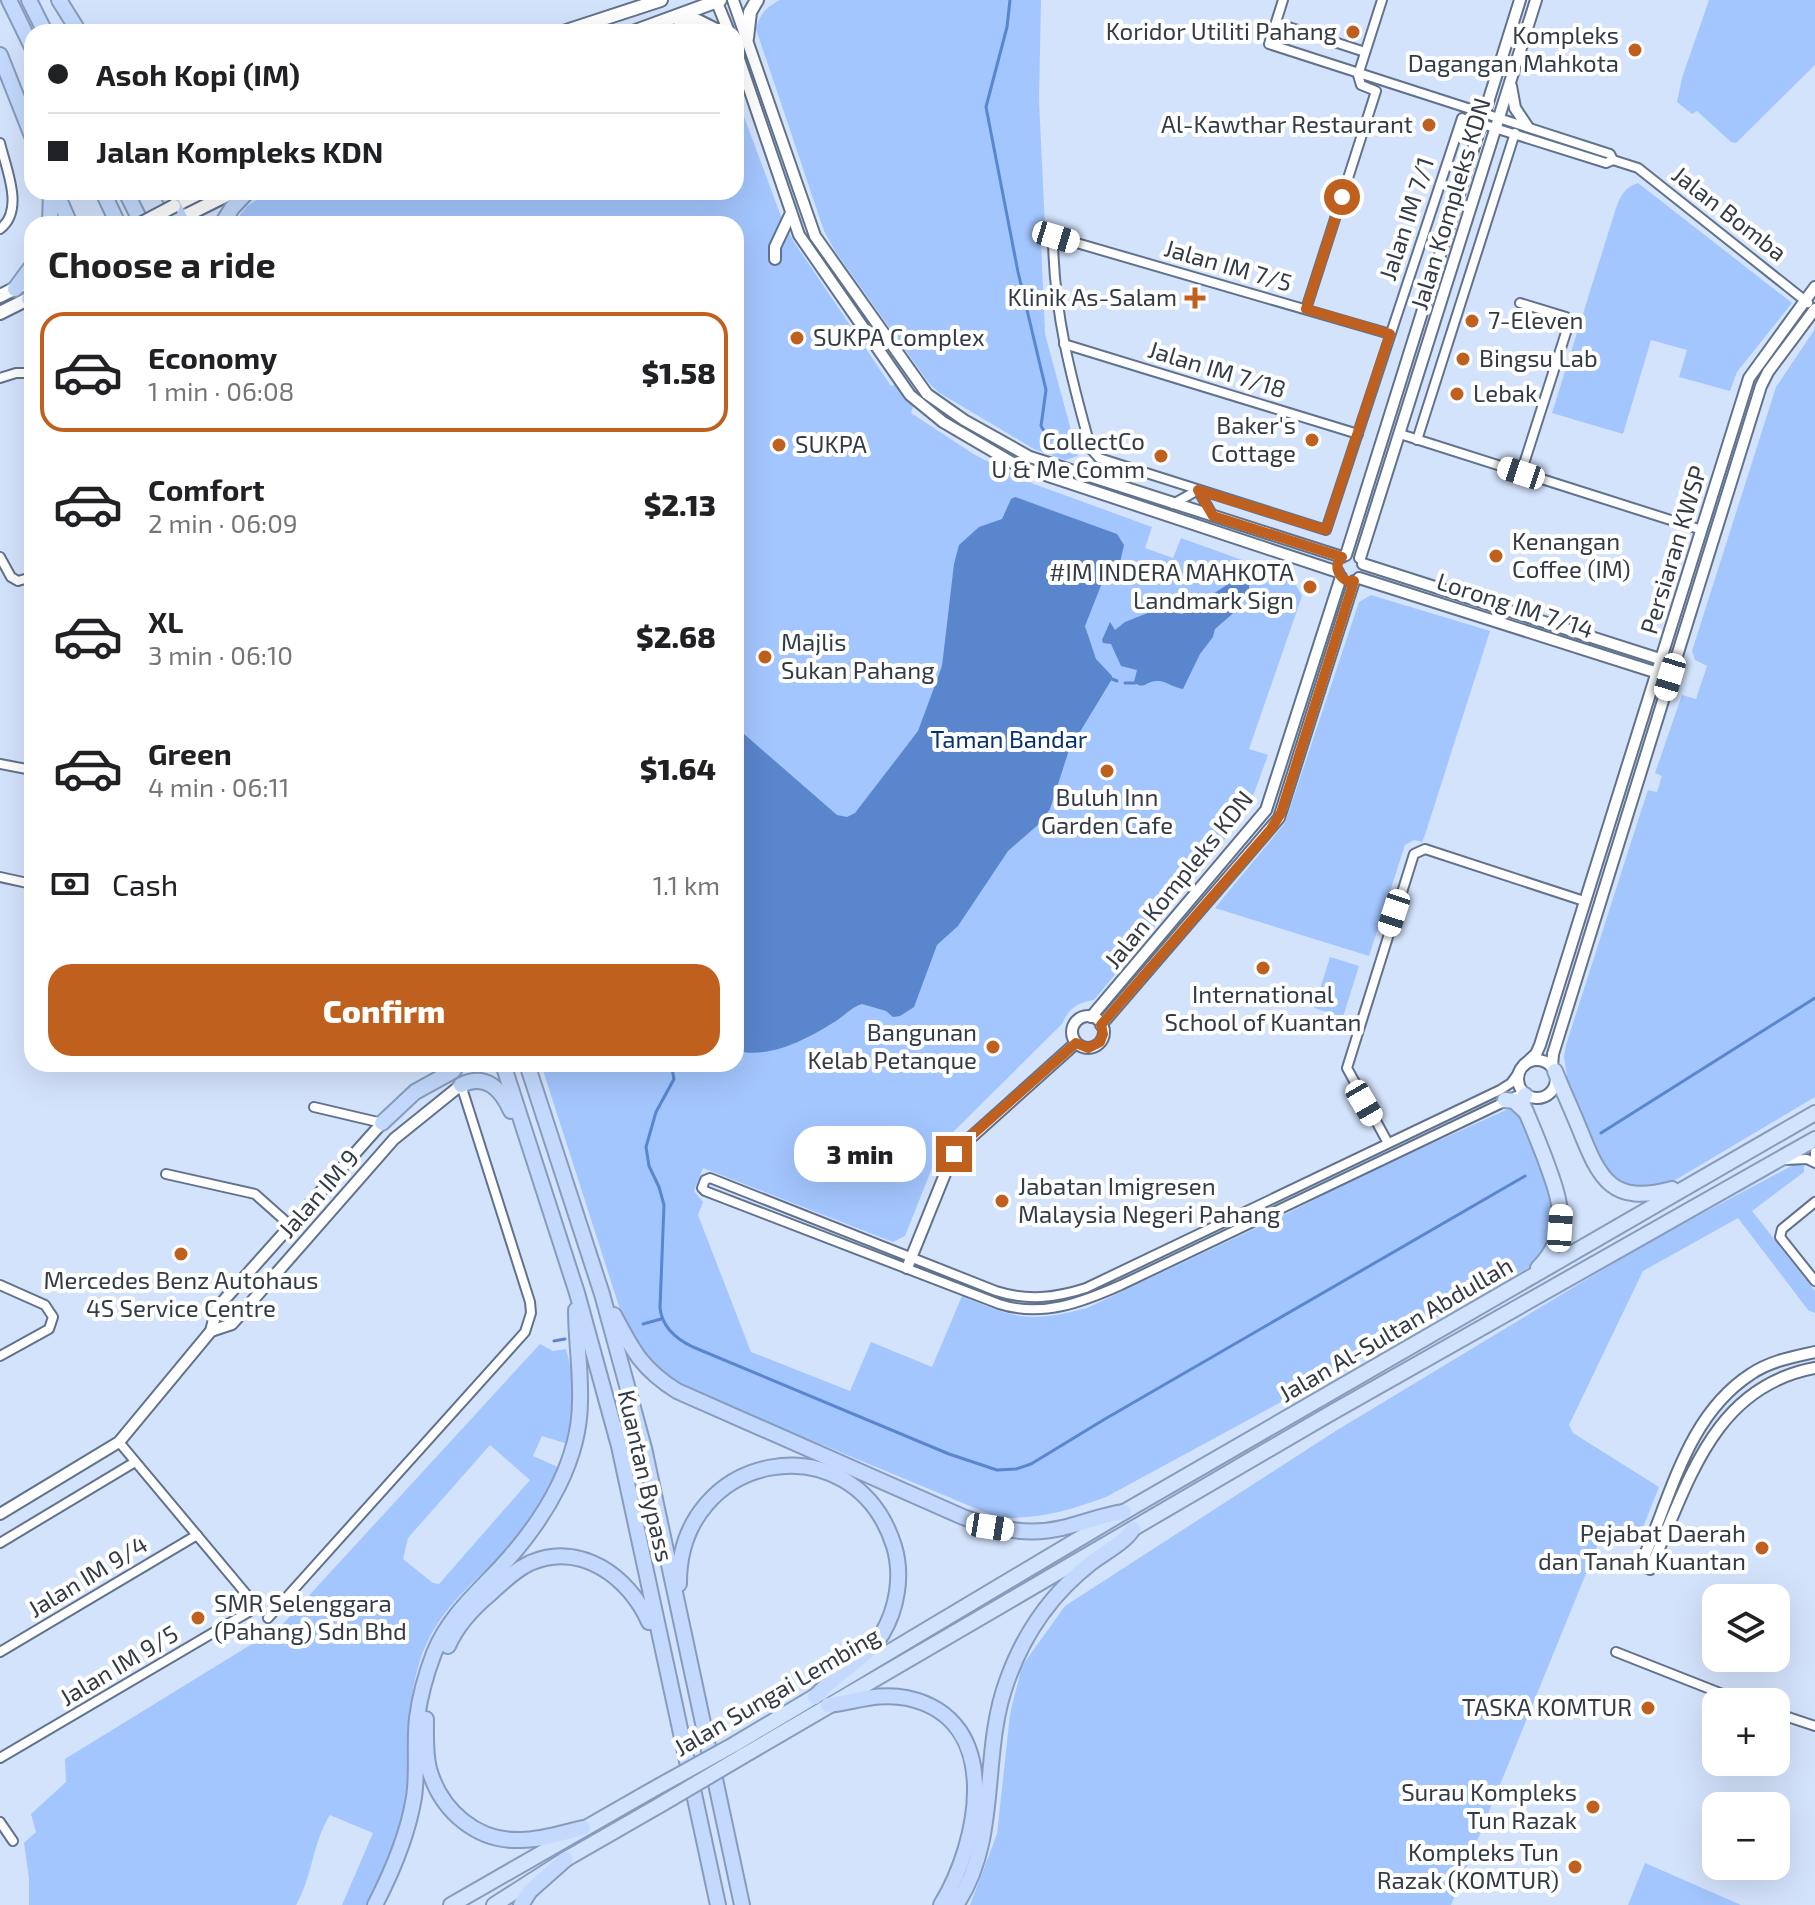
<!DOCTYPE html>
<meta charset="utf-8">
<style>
body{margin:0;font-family:"Exo 2",sans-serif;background:#f2f2f2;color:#202124;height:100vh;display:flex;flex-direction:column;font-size:30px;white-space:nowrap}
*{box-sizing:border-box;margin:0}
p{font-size:26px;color:#757577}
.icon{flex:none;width:44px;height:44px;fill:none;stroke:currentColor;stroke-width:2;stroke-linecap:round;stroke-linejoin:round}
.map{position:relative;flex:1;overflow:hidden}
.panel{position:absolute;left:24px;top:216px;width:720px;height:856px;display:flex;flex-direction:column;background:#fff;border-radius:24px;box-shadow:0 8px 32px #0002}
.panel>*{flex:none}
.hud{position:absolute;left:24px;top:24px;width:720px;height:176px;border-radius:24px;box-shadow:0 8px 32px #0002;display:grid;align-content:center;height:176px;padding:0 24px;background:#fff}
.tools{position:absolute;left:1702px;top:1584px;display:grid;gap:16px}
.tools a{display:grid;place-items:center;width:88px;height:88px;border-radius:16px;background:#fff;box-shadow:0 8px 32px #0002;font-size:40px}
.end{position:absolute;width:36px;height:36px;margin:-18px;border:10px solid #c0601f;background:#fff;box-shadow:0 0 0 4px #fff}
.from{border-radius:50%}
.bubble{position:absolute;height:56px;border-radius:24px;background:#fff;box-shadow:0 8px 32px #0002;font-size:26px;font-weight:800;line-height:56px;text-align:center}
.car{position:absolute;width:24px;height:48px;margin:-24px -12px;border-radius:10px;box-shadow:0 0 6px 2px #0007;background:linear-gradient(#fff 24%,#345 0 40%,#fff 0 76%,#345 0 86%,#fff 0)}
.hud b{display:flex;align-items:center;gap:28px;height:76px;font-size:30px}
.hud b+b{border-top:2px solid #e0e0e0}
.hud i{width:20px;height:20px;background:#202124}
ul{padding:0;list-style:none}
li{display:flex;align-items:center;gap:24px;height:120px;margin:0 16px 12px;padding:0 8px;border:4px solid transparent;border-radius:24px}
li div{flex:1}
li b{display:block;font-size:30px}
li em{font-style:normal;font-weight:800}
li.current{border-color:#c0601f}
li>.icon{width:72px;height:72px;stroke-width:1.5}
h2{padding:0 24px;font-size:36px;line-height:96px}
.pay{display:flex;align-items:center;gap:20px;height:88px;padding:0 24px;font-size:30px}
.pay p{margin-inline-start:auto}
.cta{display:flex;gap:16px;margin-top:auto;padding:16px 24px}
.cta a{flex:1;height:92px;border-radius:24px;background:#c0601f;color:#fff;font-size:32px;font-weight:800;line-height:92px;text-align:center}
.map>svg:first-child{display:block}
.green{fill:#a3c6fe;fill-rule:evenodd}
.water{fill:#5a86cd}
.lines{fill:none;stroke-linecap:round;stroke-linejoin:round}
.stream{stroke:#5a86cd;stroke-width:3}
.minor-casing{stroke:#61728d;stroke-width:12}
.tertiary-casing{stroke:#61728d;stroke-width:14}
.secondary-casing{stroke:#61728d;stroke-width:16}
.primary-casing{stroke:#879cbd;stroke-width:18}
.trunk-casing{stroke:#879cbd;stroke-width:18}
.minor{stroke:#fff;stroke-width:8}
.tertiary{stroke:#fff;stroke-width:10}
.secondary{stroke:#fff;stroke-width:12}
.primary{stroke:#d2e3fe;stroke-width:14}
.trunk{stroke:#c3dafe;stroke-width:14}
.secondary-bridge-casing{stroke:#61728d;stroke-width:16;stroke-linecap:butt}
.primary-bridge-casing{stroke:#879cbd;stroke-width:18;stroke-linecap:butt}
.secondary-bridge{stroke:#fff;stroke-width:12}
.primary-bridge{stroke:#d2e3fe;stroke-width:14}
.route{stroke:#c0601f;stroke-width:10}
.poi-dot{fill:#c0601f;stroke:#fff;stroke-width:3}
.labels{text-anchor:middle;stroke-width:8;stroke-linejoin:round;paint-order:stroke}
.poi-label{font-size:24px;fill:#333b47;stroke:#fff;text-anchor:end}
.street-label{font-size:24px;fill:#333b47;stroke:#fff}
.park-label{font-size:24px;fill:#073171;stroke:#fff}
</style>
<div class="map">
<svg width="1815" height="1905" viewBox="0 0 1815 1905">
<rect width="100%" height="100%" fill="#d4e3fc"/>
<g class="green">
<path d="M780,0H1041L1039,100L1045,228L1041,240L1045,334L1078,456L1065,460L1034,449L938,392L928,382L835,251L824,231L756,29C760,14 766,7 780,0Z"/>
<path d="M1709,0H1815V65L1736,143L1731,142L1697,111L1692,114L1677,102L1682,78Z"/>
<path d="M736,95L782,219L794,242L891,386L897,384L913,407L911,413L975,455L1034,484L1152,527L1145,548L1173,558L1181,538L1292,578L1302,596L1249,749L1268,755L1249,807L1207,863L1094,1000C1077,1003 1069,1008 1062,1024L942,1143L905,1236L893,1242L703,1168L694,1191L703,1202L698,1215L751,1352L850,1391L871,1342L932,1367L962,1296C1016,1319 1029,1323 1087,1308L1290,1212L1360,1176L1506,1110L1510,1109L1522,1117C1541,1167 1577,1221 1530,1267L1106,1497C1068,1511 1039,1519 999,1518L700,1394C661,1378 645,1356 624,1322L541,1064H736V224H233L247,206L270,192H736Z"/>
<path d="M1638,183L1792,303L1737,372L1730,391L1679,377L1687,350L1651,340L1623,434L1552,413L1616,208C1621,195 1625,187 1638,183Z"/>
<path d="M1815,329V1097L1672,1182L1654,1189L1635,1187L1616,1181L1601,1168L1568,1084L1564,1057L1566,1045L1642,808L1648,790L1657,792L1662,776L1655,773L1682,695L1696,699L1707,666L1695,660L1692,651L1776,387Z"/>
<path d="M1371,595L1490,631L1425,835L1422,842L1414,840L1405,845L1369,956L1215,908L1285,823L1359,602Z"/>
<path d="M1330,957L1359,966L1343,1017L1314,1008Z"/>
<path d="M1795,1164L1804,1166V1172L1752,1211L1815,1291V1313L1808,1310L1738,1218L1643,1271L1569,1425L1573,1433L1659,1487L1638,1540L1605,1527L1451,1905H970L997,1834L1010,1714L1022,1666L1065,1606L1334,1432L1645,1244Z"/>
<path d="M540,1344L553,1351L566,1349C576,1385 575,1407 568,1444L542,1436L533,1456L560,1468C548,1495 530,1523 510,1545C479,1579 445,1602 425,1647C405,1694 411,1747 406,1797C403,1835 386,1872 368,1905H342L373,1833L330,1815C312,1843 313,1876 296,1905H29V1878L24,1843L36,1832L31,1814L66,1782L65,1759L281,1626ZM490,1445L530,1480L439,1584L433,1583L403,1559L408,1538Z"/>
<path d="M1645,1863L1741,1905H1628Z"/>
</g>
<g class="water">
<path d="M1015,497L1117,534L1124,545L1119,567L1102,583L1085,626L1096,659L1112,676V679L1069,750L1050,809L1039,824L1008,851L958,926L937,945L914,1007L900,1016L893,1017L886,1011L862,1004C852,1007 845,1015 836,1021C807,1039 771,1059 736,1051V727L837,815L847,817L855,813L918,731L942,666L954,564L959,545L979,527L1002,519L1011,499Z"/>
<path d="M1236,579L1249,585V590L1238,609L1215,629L1213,637L1200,654L1183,689C1174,688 1166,681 1158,681C1146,680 1144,691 1134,682L1137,670L1121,666L1111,644L1103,643L1102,640L1110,622L1115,630L1125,622L1158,609L1182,614Z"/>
</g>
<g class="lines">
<g class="stream">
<path d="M1010,0L1007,27L986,107L1018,272L1046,390L1041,426L1046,434"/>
<path d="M1112,679L1117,681"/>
<path d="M1125,683H1135"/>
<path d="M671,1064L674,1079L656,1112L646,1147L649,1166L659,1187L664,1205L660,1308C662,1327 676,1339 693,1347L949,1454L997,1470L1016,1469L1031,1464L1105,1419L1525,1176"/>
<path d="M1601,1133L1815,998"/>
<path d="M643,1324L661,1319"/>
<path d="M554,1341L565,1339"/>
</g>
<defs>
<g id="minor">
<path d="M1283,0L1269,44L1610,154L1613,160L1638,168L1808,303"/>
<path d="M1276,23L1365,52"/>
<path d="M1482,124L1606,163L1613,160"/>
<path d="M0,143C6,169 25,210 0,229"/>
<path d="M1520,303L1566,317L1569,323L1521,473"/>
<path d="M1306,309L1376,91L1361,85L1358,75L1382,0"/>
<path d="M1390,334L1056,237L1053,239C1054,313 1071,378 1091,449L1099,458L1326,530L1462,118"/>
<path d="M1064,344L1358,434"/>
<path d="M0,378L16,373H32"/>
<path d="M1400,434L1702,530"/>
<path d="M1417,440L1515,133"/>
<path d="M1173,504L1198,490L1213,516"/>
<path d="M0,557L11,577L18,581L32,577"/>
<path d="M0,764L32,770"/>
<path d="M0,877L32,884"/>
<path d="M1521,1069L1511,1083L1500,1090L1086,1288C1055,1298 1027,1301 996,1291L710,1178L705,1180L702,1188L705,1191L999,1304C1042,1318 1083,1302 1121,1285L1523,1093"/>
<path d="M314,1107L382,1123"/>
<path d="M1388,1143L1347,1068L1414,854L1425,849L1584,901"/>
<path d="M1815,1152V1157"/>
<path d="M1785,1160L1807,1159L1815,1163"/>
<path d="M166,1174L255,1194L291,1226"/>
<path d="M1815,1202L1782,1229L1780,1237L1815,1281"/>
<path d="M0,1285L45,1305L53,1317L49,1329L0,1356"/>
<path d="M0,1543L135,1462"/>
<path d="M268,1618L525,1332L531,1313L530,1302L461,1085"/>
<path d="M0,1652L197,1535"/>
<path d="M1616,1652L1743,1702"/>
<path d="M1776,1713L1815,1726"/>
<path d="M0,1758L257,1607L119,1442"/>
<path d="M0,1822L13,1841"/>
</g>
<g id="tertiary">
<path d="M716,0L729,32"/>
<path d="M733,0L815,236L927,394L964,420L1030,457L1342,557"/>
<path d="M736,50L799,235L910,395L943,422L1018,466L1338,572"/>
<path d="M1511,86L1515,108L1527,126"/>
<path d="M775,259V247L791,213"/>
<path d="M1346,555L1520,0"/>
<path d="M1360,558L1536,0"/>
<path d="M1363,564L1666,661"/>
<path d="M1359,578L1661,674"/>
<circle cx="1088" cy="1032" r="16"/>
<path d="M1091,1017L1266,810L1341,577"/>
<path d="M1101,1025L1279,818L1354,581"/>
<circle cx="1537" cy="1079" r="19"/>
<path d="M1524,1065L1536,1054L1540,1045L1749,378L1815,287"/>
<path d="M1552,1067L1553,1054L1761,386L1768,372L1815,309"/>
<path d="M907,1268L947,1169L958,1149L1076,1043"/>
<path d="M211,1331L232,1324L394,1139L461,1085"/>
<path d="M1815,1352C1793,1357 1770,1361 1751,1374C1686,1416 1671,1498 1641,1564L1650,1569C1688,1486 1711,1387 1815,1368"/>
<path d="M0,1514L119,1442L211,1331L217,1308L382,1123"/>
</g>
<g id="secondary">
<path d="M678,19L698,21L720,32"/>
<path d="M563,32L661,0"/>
<path d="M633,32L720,0"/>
<path d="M747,38L750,12L757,0"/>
<path d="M736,52L738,57"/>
<path d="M174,206L202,192"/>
<path d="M169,224L233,192"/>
<path d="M0,296L32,280"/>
<path d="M0,313L32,297"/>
</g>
<g id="primary">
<path d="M1555,1071C1563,1091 1572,1110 1580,1130C1600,1180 1612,1205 1672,1189"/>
<path d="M1525,1095L1522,1103C1530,1120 1537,1138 1544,1156C1559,1197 1574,1232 1538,1268"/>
<path d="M1505,1100L1514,1101L1526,1112"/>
<path d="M735,1744L1124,1512L1815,1113"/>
<path d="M743,1756L1331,1413L1815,1139"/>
<path d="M451,1905L652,1790"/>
<path d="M494,1905L566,1859L660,1805"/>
</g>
<g id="trunk">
<path d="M9,0L32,47"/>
<path d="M29,0L45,32"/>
<path d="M59,0L79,32"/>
<path d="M0,55L32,136"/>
<path d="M56,192L70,224"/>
<path d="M103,192L118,224"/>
<path d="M126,192L142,224"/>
<path d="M167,192L183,224"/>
<path d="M50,224L51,192"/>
<path d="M222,224L232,208L247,192"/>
<path d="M15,289L32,266"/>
<path d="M29,299H32"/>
<path d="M503,1064L577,1293L619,1446L718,1905"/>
<path d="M527,1064L602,1294L644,1448L742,1905"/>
<path d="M461,1085C486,1073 501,1089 511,1111"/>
<path d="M382,1123L415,1092L453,1071L458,1064"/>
<path d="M614,1315C633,1351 642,1369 677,1391L963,1517C996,1530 1028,1536 1062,1528C1083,1523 1103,1515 1124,1512"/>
<path d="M679,1584C678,1451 854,1419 894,1546C903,1575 897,1609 882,1634C865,1661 835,1673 815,1697"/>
<path d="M448,1646C457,1625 474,1607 491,1593C503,1582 515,1570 530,1563C581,1541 629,1577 649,1622"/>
<path d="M828,1705C855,1702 878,1692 907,1698C1005,1719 979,1843 941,1905"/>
<path d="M426,1719C426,1735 425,1753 429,1769C441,1811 477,1842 521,1840C542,1840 562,1833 583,1828"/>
<path d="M375,1905C393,1870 408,1835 414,1797C418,1771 414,1744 417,1718C420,1695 426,1674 434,1653C450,1613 482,1589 509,1558C546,1516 580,1460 580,1401C581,1370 576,1340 576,1310"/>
<path d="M521,1905L530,1891L566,1859"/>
<path d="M956,1905C1001,1838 980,1754 1007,1681C1024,1633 1051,1594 1091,1563C1105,1552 1123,1544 1133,1529"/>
</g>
</defs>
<use href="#minor" class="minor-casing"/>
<use href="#tertiary" class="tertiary-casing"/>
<use href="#secondary" class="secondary-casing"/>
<use href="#primary" class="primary-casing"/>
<use href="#trunk" class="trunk-casing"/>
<use href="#minor" class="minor"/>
<use href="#tertiary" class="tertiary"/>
<use href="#secondary" class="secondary"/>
<use href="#primary" class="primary"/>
<use href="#trunk" class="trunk"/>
<defs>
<path id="secondary-bridge" d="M140,224L174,206"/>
<g id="primary-bridge">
<path d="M652,1790L735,1744"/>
<path d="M660,1805L743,1756"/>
</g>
</defs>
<use href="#secondary-bridge" class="secondary-bridge-casing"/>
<use href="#primary-bridge" class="primary-bridge-casing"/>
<use href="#secondary-bridge" class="secondary-bridge"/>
<use href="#primary-bridge" class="primary-bridge"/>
</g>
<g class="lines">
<path class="route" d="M954,1154L962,1144L1076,1043L1088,1048L1100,1042L1103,1034L1101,1025L1271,829L1281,813L1354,581H1347C1337,575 1334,565 1342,557L1213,516L1198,490L1326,530L1390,334L1306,309L1342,197"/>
</g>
<g class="poi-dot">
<circle cx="1353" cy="32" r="8"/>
<circle cx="1635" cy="50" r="8"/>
<circle cx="1429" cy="125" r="8"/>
<path d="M1191 286h8v8h8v8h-8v8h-8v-8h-8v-8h8z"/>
<circle cx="1472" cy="321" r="8"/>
<circle cx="797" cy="338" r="8"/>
<circle cx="1463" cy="359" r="8"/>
<circle cx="1457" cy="394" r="8"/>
<circle cx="1312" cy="440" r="8"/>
<circle cx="779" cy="445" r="8"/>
<circle cx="1161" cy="456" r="8"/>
<circle cx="1496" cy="556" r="8"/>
<circle cx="1310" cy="587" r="8"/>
<circle cx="765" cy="657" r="8"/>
<circle cx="1107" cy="771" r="8"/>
<circle cx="1263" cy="968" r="8"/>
<circle cx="993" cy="1047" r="8"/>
<circle cx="1002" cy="1201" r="8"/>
<circle cx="181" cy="1254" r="8"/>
<circle cx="1762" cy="1548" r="8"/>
<circle cx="198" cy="1618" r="8"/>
<circle cx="1648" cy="1708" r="8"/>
<circle cx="1593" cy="1807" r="8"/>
<circle cx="1575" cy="1867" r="8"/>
</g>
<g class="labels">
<g class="poi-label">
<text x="1337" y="40">Koridor Utiliti Pahang</text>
<text x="1619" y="44">Kompleks<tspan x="1619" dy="28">Dagangan Mahkota</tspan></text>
<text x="1413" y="133">Al-Kawthar Restaurant</text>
<text x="1177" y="306">Klinik As-Salam</text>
<text x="1488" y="329" text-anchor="start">7-Eleven</text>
<text x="813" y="346" text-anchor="start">SUKPA Complex</text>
<text x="1479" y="367" text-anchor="start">Bingsu Lab</text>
<text x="1473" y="402" text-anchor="start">Lebak</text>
<text x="1296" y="434">Baker's<tspan x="1296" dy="28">Cottage</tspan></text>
<text x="1145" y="450">CollectCo<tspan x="1145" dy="28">U &amp; Me Comm</tspan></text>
<text x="795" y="453" text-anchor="start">SUKPA</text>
<text x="1512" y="550" text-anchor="start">Kenangan<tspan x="1512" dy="28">Coffee (IM)</tspan></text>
<text x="1294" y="581">#IM INDERA MAHKOTA<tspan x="1294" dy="28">Landmark Sign</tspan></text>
<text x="781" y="651" text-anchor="start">Majlis<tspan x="781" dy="28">Sukan Pahang</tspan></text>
<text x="1107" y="806" text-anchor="middle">Buluh Inn<tspan x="1107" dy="28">Garden Cafe</tspan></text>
<text x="1263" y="1003" text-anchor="middle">International<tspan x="1263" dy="28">School of Kuantan</tspan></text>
<text x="977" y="1041">Bangunan<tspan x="977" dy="28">Kelab Petanque</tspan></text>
<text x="1018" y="1195" text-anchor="start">Jabatan Imigresen<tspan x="1018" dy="28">Malaysia Negeri Pahang</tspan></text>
<text x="181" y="1289" text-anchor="middle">Mercedes Benz Autohaus<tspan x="181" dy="28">4S Service Centre</tspan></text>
<text x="1746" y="1542">Pejabat Daerah<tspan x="1746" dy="28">dan Tanah Kuantan</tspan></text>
<text x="214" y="1612" text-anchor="start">SMR Selenggara<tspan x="214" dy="28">(Pahang) Sdn Bhd</tspan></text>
<text x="1632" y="1716">TASKA KOMTUR</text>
<text x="1577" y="1801">Surau Kompleks<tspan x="1577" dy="28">Tun Razak</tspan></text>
<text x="1559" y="1861">Kompleks Tun<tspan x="1559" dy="28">Razak (KOMTUR)</tspan></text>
</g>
<g class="street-label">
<text transform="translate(1451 204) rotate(-73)" y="8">Jalan Kompleks KDN</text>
<text transform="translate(1729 214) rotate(38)" y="8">Jalan Bomba</text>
<text transform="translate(1407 219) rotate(-72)" y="8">Jalan IM 7/1</text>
<text transform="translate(1228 266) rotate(16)" y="8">Jalan IM 7/5</text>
<text transform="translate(1217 370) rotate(17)" y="8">Jalan IM 7/18</text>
<text transform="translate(1674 550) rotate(-73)" y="8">Persiaran KWSP</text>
<text transform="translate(1515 606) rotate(18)" y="8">Lorong IM 7/14</text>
<text transform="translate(1179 880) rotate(-51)" y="8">Jalan Kompleks KDN</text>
<text transform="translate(319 1194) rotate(-49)" y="8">Jalan IM 9</text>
<text transform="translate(1396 1330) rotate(-30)" y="8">Jalan Al-Sultan Abdullah</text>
<text transform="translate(645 1476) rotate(77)" y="8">Kuantan Bypass</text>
<text transform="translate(88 1577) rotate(-31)" y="8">Jalan IM 9/4</text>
<text transform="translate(119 1666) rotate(-31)" y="8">Jalan IM 9/5</text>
<text transform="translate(777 1692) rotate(-30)" y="8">Jalan Sungai Lembing</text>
</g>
<g class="park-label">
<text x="1009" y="748">Taman Bandar</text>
</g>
</g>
</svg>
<div class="tools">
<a><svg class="icon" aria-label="layers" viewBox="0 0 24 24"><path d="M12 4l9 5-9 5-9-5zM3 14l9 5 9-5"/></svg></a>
<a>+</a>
<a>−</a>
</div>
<i class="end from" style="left:1342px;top:197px"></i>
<i class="end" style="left:954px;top:1154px"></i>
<div class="bubble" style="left:794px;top:1126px;width:132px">3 min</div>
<i class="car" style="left:1056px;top:237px;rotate:107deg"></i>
<i class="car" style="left:1521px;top:473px;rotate:288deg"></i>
<i class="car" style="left:1670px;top:677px;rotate:197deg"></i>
<i class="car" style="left:1394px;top:913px;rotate:198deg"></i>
<i class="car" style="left:1364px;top:1103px;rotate:150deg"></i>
<i class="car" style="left:1560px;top:1228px;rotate:4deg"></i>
<i class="car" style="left:990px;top:1527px;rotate:99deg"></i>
<div class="hud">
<b><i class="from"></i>Asoh Kopi (IM)</b>
<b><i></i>Jalan Kompleks KDN</b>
</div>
<section class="panel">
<h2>Choose a ride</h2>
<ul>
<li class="current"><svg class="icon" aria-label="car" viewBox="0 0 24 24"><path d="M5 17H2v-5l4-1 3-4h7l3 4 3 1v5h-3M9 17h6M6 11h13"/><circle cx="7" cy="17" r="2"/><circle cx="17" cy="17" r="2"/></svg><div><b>Economy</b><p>1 min · 06:08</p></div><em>$1.58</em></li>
<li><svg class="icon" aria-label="car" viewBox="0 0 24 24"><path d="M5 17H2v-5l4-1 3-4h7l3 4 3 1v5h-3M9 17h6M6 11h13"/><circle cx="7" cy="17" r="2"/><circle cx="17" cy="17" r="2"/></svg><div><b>Comfort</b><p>2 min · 06:09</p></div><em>$2.13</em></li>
<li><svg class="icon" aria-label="car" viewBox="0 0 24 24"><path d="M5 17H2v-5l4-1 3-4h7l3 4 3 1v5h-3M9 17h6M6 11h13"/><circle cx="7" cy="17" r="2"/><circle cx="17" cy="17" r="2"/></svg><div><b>XL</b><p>3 min · 06:10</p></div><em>$2.68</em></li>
<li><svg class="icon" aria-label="car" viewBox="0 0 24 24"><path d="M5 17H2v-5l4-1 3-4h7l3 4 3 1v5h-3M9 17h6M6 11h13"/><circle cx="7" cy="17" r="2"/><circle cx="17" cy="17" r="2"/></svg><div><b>Green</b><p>4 min · 06:11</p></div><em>$1.64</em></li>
</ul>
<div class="pay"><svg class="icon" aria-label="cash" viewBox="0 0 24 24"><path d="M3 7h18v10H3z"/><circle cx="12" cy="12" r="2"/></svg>Cash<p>1.1 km</p></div>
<div class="cta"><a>Confirm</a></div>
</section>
</div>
